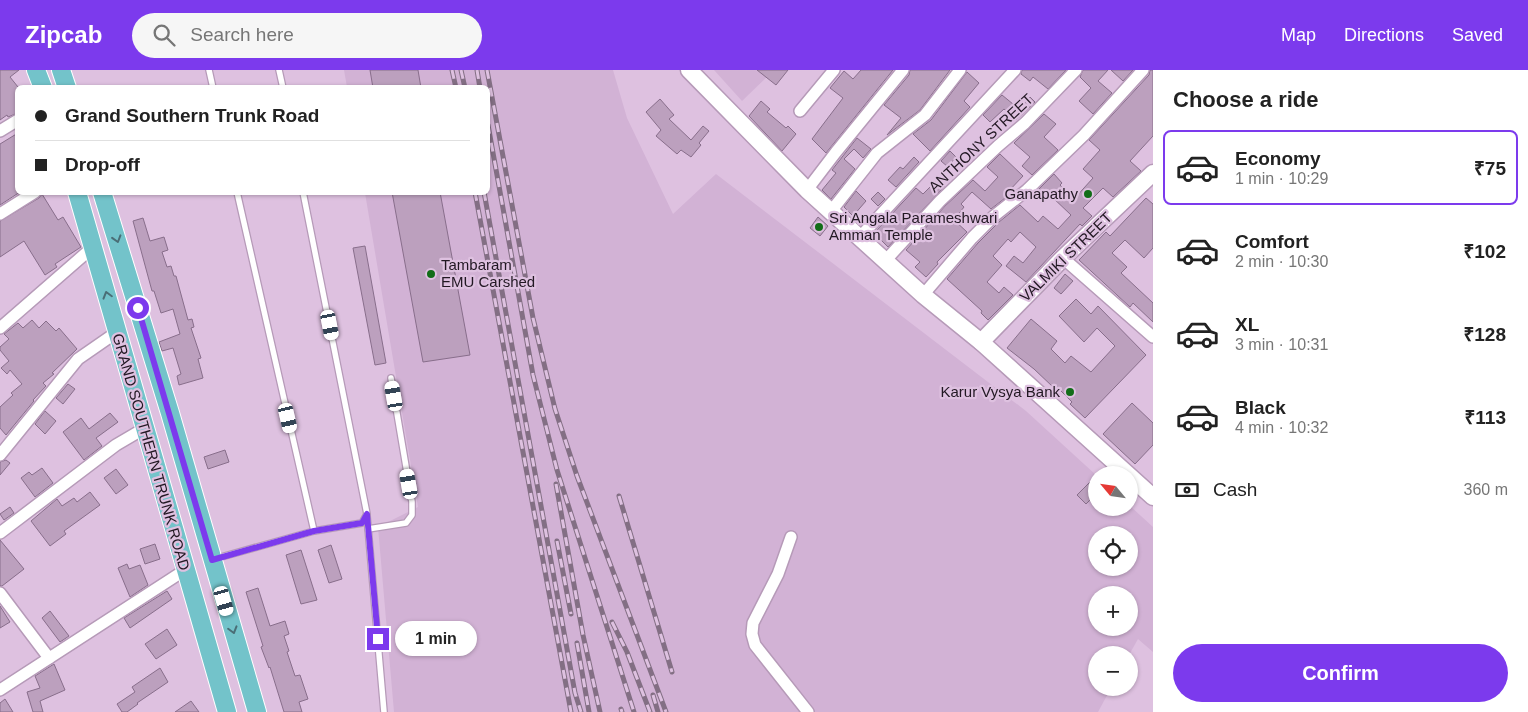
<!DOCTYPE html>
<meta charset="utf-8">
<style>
body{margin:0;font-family:Helvetica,sans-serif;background:#f6f6f6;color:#222;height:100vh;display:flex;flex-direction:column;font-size:19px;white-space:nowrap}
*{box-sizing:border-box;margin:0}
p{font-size:16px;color:#767676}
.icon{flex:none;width:28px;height:28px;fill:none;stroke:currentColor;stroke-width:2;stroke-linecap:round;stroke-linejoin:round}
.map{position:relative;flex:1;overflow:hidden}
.side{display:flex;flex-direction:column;background:#fff;width:375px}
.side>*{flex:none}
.banner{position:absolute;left:15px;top:15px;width:475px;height:110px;border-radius:8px;box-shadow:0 1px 4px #0004;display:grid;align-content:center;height:110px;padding:0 20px;background:#fff}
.needle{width:32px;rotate:299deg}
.controls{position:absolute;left:1088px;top:396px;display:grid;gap:10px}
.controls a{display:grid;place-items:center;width:50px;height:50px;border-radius:50%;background:#fff;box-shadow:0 1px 4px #0004;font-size:25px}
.end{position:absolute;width:22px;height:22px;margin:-11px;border:6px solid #7c3aed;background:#fff;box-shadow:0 0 0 2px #fff}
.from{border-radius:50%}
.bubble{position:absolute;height:35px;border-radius:18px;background:#fff;box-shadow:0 1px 4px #0004;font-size:16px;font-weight:800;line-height:35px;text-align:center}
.car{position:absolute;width:15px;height:30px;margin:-15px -8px;border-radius:6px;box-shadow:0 0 4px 1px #0007;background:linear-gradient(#fff 24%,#345 0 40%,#fff 0 76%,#345 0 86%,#fff 0)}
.banner b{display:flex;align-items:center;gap:18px;height:48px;font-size:19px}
.banner b+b{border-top:1px solid #e0e0e0}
.banner i{width:12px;height:12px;background:#222}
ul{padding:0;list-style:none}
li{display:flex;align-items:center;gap:15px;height:75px;margin:0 10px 8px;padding:0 10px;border:2px solid transparent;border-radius:8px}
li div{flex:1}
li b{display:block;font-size:19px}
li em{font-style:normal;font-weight:800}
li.current{border-color:#7c3aed}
li>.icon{width:45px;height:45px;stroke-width:1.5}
h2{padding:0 20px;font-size:22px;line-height:60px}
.pay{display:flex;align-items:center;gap:12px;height:55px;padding:0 20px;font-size:19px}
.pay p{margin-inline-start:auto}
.primary-button{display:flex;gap:10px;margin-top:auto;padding:10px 20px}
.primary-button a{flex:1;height:58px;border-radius:30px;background:#7c3aed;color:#fff;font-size:20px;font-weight:800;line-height:58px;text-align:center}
header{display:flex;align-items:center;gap:30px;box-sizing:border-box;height:70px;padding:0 25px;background:#7c3aed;color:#fff}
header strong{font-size:24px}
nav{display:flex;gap:28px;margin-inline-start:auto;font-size:18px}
.search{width:350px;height:45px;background:#f6f6f6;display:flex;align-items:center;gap:12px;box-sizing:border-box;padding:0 18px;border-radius:28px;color:#767676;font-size:19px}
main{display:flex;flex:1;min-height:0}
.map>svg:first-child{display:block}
.built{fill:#d2b2d5;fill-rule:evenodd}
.building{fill:#bca0be;stroke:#886e8b}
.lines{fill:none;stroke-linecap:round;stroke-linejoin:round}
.lane-casing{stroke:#b69ab8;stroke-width:8}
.street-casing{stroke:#b69ab8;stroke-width:14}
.secondary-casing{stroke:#b69ab8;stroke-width:19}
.primary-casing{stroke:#fff;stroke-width:20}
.lane{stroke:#fff;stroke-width:5.5}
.street{stroke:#fff;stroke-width:11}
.secondary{stroke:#fff;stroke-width:16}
.primary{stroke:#73c3ca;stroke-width:18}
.rail-casing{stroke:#836f84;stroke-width:5}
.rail{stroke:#dec1e0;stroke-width:3;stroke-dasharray:9;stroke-linecap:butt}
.oneway{stroke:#4a6e76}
.route{stroke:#7c3aed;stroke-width:6}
.poi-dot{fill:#116d18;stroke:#dec1e0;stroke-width:2}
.labels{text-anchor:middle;stroke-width:4.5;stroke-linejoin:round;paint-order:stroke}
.street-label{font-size:15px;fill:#221823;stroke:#dec1e0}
.poi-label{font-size:15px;fill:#221823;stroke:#dec1e0;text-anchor:end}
</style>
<header>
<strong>Zipcab</strong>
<div class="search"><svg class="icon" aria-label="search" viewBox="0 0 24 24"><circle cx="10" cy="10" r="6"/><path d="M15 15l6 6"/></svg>Search here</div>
<nav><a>Map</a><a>Directions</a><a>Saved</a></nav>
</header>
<main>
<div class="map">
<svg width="1153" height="642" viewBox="0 0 1153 642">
<rect width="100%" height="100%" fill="#dec1e0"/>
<g class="built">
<path d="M344,0H613L627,48L673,144L716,104L1026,341L1096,405V438H1129V435L1153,457V582L1138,569L1129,585H1096V618H1111L1098,642H394L378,457L418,437L365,123L488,122V18L347,17ZM1096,465H1129V498H1096ZM1096,525H1129V558H1096Z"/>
<path d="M714,0H774L742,31Z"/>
</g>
<g class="building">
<path d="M0,0H19L10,7L18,17V43L8,47L7,45L0,50Z"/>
<path d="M370,0H418L421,18H373Z"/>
<path d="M757,0H788L776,15Z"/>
<path d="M861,0H893L826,83L812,69L843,28L830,18L844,1L853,9Z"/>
<path d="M910,0H950L920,40L887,65L901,48L884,35L909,5Z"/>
<path d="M1022,0H1066L1048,19L1033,7L1030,11L1021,4Z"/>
<path d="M1083,0H1108L1098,11L1112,23L1093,44L1079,31L1091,18L1080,7Z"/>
<path d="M1111,0H1133L1123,11Z"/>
<path d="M1150,0H1153V66L1130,91L1141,101L1113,127L1103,118L1083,138L1092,146L1082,156L1080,154L1026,212L1006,196L1014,186L1023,193L1036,177L1020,162L1011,172L1008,169L993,186L1002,195L987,212L999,223L1004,217L1013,225L988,250L981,243L982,241L947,209L978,173L999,152L1020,135L1038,152L1043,146L1058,159L1071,145L1050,125L1049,127L1039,119L1054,104L1062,113L1060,115L1074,129L1093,108L1083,99L1100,80L1089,70L1149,5Z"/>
<path d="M967,2L979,13L964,31L970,37L930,81L913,64L931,50Z"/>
<path d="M1002,25L1019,39L1030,27L1035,32L1016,50L1004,39L990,52L983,45Z"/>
<path d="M660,29L674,45L669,49L691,70L703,56L709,61L699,73L701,75L691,87L681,80L677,84L656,66L661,60L646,42Z"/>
<path d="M761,31L770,39L767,42L786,58L788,56L796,64L782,81L749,46Z"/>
<path d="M1044,44L1056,54L1044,67L1058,80L1032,105L1022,96L1030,87L1014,73Z"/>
<path d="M18,63V122H20L0,135V74Z"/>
<path d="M857,68L871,79L863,88L854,79L844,89L855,99L831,129L822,120L836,103L832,100Z"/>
<path d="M950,81L956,87L948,97L941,91Z"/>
<path d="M1000,84L1023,106L1007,123L1009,125L991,139L972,122L961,134L964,137L954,150L967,162L937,192L938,194L926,207L915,197L920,192L906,180L945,136L973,110L985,121L998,107L987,97Z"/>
<path d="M914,87L919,92L896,117L888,110L900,97L903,99Z"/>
<path d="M938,109L945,116L888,177L880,169L882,167L876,161L916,118L923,124Z"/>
<path d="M856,121L866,131L853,146L844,137Z"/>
<path d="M392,122H440L470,285L423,292Z"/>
<path d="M878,122L885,129L878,136L871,129Z"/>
<path d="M42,124L58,150L63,147L81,177L55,194L57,197L45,205L24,171L0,187V151L39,128Z"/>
<path d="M1146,128L1153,134V178L1144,188L1125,170L1112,183L1127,197L1121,203L1153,233V252L1133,233L1130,237L1079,190L1106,162L1110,166Z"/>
<path d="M818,147L828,156L820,166L810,158Z"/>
<path d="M143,148L150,171L164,167L168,180L162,182L167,197L171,196L174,206H176L188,250L192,249L194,257L191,258L201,288L198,289L203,308L179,315L177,306L181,304L173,278L162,281L159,272L180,264L173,239L161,243L154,221H152L133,151Z"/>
<path d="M365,176L386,293L375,295L353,178Z"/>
<path d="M1065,204L1073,211L1061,224L1054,218Z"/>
<path d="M1076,229L1091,244L1098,236L1146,285L1085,348L1070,334L1072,332L1055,315L1053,317L1034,299L1007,278L1031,249L1057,271L1051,279L1065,293L1071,286L1091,302L1115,276L1097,258L1084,272L1059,246Z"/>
<path d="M32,250L39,258L46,251L56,261L59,258L77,279L52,303L54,304L43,313L46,316L33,330L34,331L6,365L0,358V337L13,325L11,323L22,314L10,300L7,304L1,298L9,291L0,280V277L9,269L4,264L18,253L23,258Z"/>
<path d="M68,314L75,319L63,334L56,328Z"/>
<path d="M1132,333L1153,353V375L1135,394L1103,364Z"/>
<path d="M45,341L56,351L45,364L35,354Z"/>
<path d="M110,343L118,352L96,368L102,376L84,390L63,362L81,348L89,359Z"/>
<path d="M225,380L229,392L208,399L204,387Z"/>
<path d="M6,390L10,393L0,405V392Z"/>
<path d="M42,398L53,413L35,427L21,408L29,402L32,405Z"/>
<path d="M116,399L128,415L116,424L104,408Z"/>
<path d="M1092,410L1096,414V424L1086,434L1077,425Z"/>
<path d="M90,422L100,435L64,461L66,464L50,476L31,451L57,429L62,436L74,428L77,432Z"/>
<path d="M10,437L14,443L4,450L0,444Z"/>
<path d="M0,470L24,499L2,516H0Z"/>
<path d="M155,474L160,489L145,494L140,479Z"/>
<path d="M331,475L342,509L329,513L318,480Z"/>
<path d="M301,480L317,530L301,534L286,485Z"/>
<path d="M127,494L129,499L140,495L148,515L130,527L118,498Z"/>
<path d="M258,518L270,556L285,551L289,564L284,566L289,581L287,582L295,606L300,605L308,629L299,632L302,642H284L270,597L269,598L261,577L263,576L246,522Z"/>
<path d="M167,521L172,529L130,558L124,548Z"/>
<path d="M0,536L10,552L0,558Z"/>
<path d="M50,541L69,566L60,572L42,548Z"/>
<path d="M167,559L177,575L156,589L145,574Z"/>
<path d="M54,594L65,620L40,631L43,642H33L27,622L40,618L35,606Z"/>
<path d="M160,598L168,612L137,633L138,634L127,642H122L117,634L135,622L132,617Z"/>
<path d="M5,629L13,642H0V633Z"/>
<path d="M191,631L199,642H175Z"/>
</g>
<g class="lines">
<defs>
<g id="lane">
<path d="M209,0L213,18"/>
<path d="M279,0L283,18"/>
<path d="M237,122L314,461"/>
<path d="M367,446L384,642"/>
<path d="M368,459L406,453L412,445V432L391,308"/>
<path d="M214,489L314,461L362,453L367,444L303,122"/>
</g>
<g id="street">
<path d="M800,41L834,0"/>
<path d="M0,61L18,50"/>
<path d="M807,120L836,82L903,0"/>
<path d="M832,140L877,83L925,45L960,0"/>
<path d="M0,144L35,122"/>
<path d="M860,167L1015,0"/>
<path d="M1063,188L1153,267"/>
<path d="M886,190L940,131L998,76L1025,53L1076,0"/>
<path d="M923,225L972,168L994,146L1027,120L1084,65L1143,0"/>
<path d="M0,258L93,177"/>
<path d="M0,385L78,289L117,262"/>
<path d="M0,463L116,375L145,358"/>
<path d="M791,467L778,504L753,553L752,564L755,575L808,642"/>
<path d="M0,523L49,588"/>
<path d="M0,620L185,500"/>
</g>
<g id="secondary">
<path d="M689,0L807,120L923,225L981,272L1153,427"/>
<path d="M981,272L1063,188L1153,103"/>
</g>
<g id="primary">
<path d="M36,0L43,18"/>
<path d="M61,0L67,18"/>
<path d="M77,122L227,642"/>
<path d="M102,122L170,343L257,642"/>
</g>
</defs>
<use href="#lane" class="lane-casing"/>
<use href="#street" class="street-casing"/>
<use href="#secondary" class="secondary-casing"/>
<use href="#primary" class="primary-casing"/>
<use href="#lane" class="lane"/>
<use href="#street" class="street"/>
<use href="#secondary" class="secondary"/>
<use href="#primary" class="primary"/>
<defs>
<g id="rail">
<path d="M452,0L456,18"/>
<path d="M461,0L465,18"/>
<path d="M477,0L480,18"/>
<path d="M487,0L533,248L555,339L577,406L666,642"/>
<path d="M488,55L533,305L557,400L634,642"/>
<path d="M475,122L571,642"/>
<path d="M484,122L575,623L581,642"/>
<path d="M556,414L583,565L600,642"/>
<path d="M619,426L672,602"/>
<path d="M557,471L571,544"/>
<path d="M612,552L627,582L650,642"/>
<path d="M577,573L589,642"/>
<path d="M653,625L658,642"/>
<path d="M621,639L622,642"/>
</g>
</defs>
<use href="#rail" class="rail-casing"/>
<use href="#rail" class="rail"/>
</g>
<defs><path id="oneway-chevron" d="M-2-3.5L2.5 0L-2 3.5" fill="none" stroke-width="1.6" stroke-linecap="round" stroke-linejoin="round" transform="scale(1.25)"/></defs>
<g class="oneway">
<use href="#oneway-chevron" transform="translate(117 169) rotate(73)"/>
<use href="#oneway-chevron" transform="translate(107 225) rotate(-106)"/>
<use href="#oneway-chevron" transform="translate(233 560) rotate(74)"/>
</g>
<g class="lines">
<path class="route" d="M138,238L212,490L314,461L362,453L367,444L378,569"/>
</g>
<g class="poi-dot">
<circle cx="1088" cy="124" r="5"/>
<circle cx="819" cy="157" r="5"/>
<circle cx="431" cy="204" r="5"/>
<circle cx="1070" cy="322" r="5"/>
</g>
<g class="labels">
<g class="street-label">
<text transform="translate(981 73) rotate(-43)" y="5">ANTHONY STREET</text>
<text transform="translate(1066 187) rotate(-44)" y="5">VALMIKI STREET</text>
<text transform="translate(151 382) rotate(74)" y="5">GRAND SOUTHERN TRUNK ROAD</text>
</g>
<g class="poi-label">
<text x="1078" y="129">Ganapathy</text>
<text x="829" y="153" text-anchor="start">Sri Angala Parameshwari<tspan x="829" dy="17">Amman Temple</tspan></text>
<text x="441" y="200" text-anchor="start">Tambaram<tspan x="441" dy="17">EMU Carshed</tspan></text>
<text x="1060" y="327">Karur Vysya Bank</text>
</g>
</g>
</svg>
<div class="controls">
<a><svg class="needle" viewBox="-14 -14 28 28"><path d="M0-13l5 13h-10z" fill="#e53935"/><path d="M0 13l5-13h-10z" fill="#767676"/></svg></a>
<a><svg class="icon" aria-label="locate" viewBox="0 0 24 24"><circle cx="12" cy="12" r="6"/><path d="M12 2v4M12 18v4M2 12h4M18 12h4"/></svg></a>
<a>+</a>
<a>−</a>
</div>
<i class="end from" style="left:138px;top:238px"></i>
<i class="end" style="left:378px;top:569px"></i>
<div class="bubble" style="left:395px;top:551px;width:82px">1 min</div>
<i class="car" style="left:330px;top:255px;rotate:169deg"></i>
<i class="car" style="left:394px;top:326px;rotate:350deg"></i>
<i class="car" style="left:288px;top:348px;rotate:167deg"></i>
<i class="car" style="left:409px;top:414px;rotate:350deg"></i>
<i class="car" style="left:224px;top:531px;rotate:164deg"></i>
<div class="banner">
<b><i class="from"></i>Grand Southern Trunk Road</b>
<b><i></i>Drop-off</b>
</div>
</div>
<section class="side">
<h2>Choose a ride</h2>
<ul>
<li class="current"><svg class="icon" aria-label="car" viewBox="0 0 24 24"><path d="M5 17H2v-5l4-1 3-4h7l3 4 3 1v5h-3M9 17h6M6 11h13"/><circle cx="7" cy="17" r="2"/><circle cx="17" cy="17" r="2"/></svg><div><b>Economy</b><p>1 min · 10:29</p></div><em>₹75</em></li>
<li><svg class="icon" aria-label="car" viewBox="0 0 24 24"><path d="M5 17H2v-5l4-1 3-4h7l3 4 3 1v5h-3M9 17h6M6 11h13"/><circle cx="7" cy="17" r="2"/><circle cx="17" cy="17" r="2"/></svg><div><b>Comfort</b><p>2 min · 10:30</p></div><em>₹102</em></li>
<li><svg class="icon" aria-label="car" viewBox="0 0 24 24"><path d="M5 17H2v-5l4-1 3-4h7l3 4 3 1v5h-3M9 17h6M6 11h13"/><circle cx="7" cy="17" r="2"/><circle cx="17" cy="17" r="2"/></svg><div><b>XL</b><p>3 min · 10:31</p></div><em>₹128</em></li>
<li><svg class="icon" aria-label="car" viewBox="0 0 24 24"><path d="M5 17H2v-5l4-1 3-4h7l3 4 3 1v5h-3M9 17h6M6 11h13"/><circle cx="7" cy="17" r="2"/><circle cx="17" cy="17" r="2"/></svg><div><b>Black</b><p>4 min · 10:32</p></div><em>₹113</em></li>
</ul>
<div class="pay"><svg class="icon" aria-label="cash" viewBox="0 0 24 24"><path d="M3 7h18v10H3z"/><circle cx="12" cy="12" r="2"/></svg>Cash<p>360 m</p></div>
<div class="primary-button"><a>Confirm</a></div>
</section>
</main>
